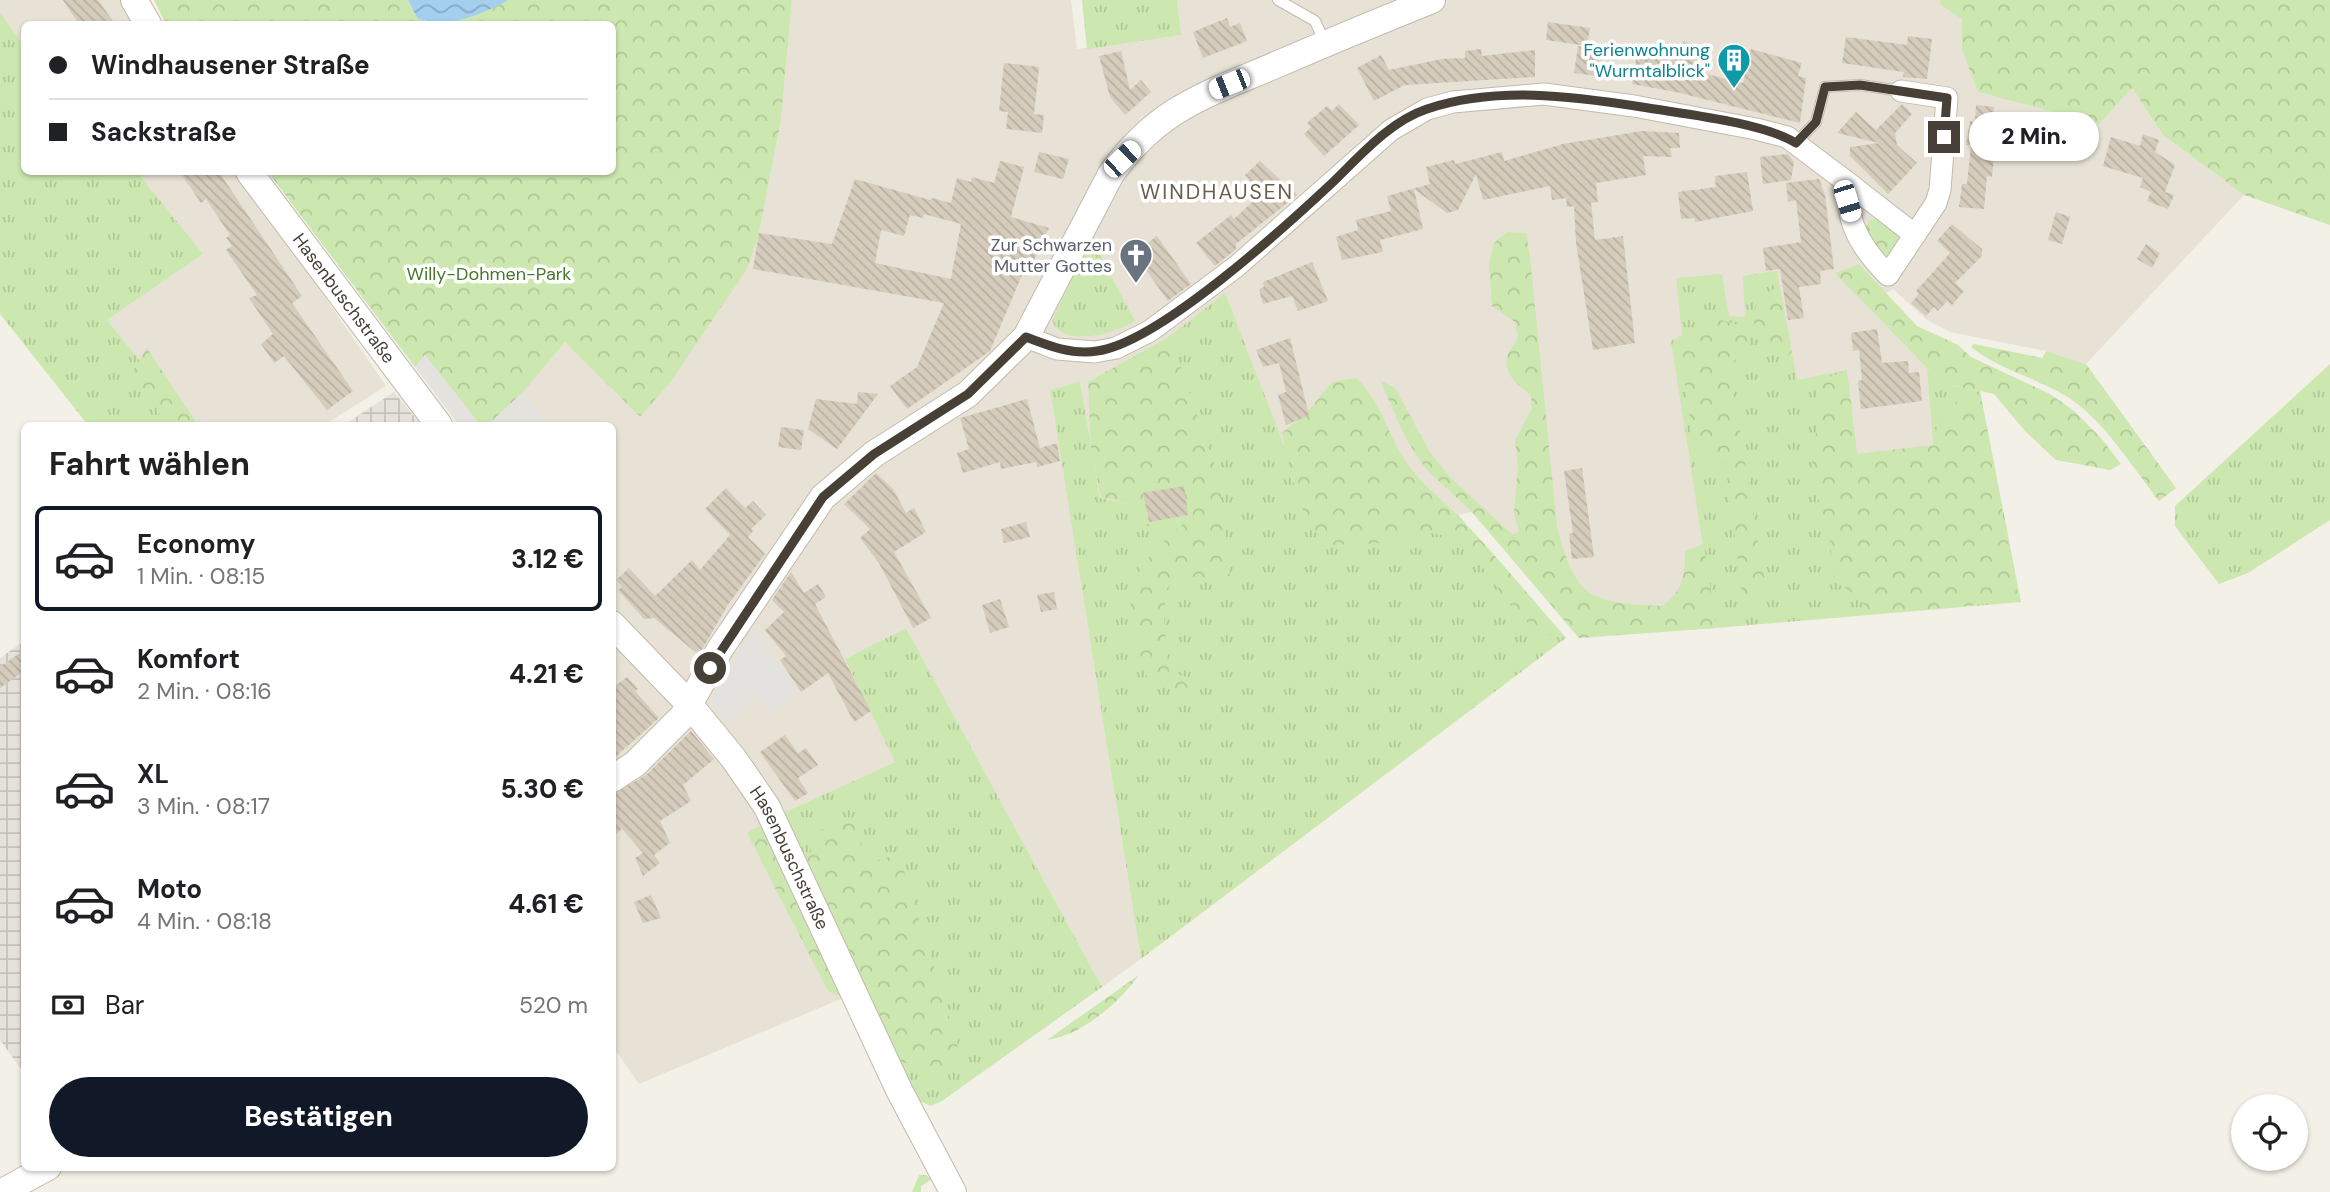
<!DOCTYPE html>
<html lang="de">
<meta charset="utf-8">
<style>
body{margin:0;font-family:"DM Sans",sans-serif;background:#f2f2f2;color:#202124;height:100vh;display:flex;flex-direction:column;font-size:26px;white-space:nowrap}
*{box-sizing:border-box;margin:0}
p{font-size:23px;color:#757577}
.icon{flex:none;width:38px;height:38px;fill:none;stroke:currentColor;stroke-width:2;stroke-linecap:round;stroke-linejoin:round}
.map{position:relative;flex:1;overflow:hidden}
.sheet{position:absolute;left:21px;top:422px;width:595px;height:749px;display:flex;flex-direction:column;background:#fff;border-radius:10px;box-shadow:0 2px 5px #0004}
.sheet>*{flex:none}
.top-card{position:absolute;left:21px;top:21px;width:595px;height:154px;border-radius:10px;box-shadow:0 2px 5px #0004;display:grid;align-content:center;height:154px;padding:0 28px;background:#fff}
.tools{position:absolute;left:2231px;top:1094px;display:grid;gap:14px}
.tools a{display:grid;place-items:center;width:77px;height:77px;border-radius:50%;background:#fff;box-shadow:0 2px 5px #0004;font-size:35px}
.end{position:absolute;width:32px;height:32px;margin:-16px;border:9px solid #464036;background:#fff;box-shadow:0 0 0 4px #fff}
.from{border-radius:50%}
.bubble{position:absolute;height:49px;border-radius:24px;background:#fff;box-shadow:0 2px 5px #0004;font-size:23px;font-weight:800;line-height:49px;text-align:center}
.car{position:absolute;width:21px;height:42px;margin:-21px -10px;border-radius:9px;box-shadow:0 0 5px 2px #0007;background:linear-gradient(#fff 24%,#345 0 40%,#fff 0 76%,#345 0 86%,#fff 0)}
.top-card b{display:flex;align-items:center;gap:24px;height:66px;font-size:26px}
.top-card b+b{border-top:2px solid #e0e0e0}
.top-card i{width:18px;height:18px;background:#202124}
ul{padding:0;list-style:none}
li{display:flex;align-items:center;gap:21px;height:105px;margin:0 14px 10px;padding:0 14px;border:4px solid transparent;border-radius:10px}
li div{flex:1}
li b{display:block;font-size:26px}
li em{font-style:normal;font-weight:800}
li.current{border-color:#111827}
li>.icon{width:63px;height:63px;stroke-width:1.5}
h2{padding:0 28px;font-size:32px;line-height:84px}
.pay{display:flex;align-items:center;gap:18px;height:77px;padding:0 28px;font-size:26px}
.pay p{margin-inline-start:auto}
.cta{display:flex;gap:14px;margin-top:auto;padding:14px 28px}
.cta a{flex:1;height:80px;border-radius:42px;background:#111827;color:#fff;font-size:28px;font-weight:800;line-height:80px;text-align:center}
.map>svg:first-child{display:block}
.residential{fill:#e7e2d5}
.industrial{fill:url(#industrial-grid)}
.grass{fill:url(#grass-tufts)}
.forest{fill:url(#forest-crowns)}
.parking{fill:#e4e2df}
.water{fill:url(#water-waves)}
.building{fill:url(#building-back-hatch);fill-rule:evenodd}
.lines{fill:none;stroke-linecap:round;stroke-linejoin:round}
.service-casing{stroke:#c1bbac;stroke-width:12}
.minor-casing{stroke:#c1bbac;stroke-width:23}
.tertiary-casing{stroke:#c1bbac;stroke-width:28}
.service{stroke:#fff;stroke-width:10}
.minor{stroke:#fff;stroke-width:21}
.tertiary{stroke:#fff;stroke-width:26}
.route{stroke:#464036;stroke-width:9}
.labels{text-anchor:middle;stroke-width:7;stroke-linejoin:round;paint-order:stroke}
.culture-label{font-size:18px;fill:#0d838f;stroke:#fff;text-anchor:end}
.worship-label{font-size:18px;fill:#5b616d;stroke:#fff;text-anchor:end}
.park-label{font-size:18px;fill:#45772a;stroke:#fff}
.street-label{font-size:18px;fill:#464036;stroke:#fff}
.quarter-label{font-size:21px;letter-spacing:2px;fill:#695e4d;stroke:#fff}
</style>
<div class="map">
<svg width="2330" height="1192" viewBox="0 0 2330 1192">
<defs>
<pattern id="industrial-grid" width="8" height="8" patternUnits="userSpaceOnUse" patternTransform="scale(1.75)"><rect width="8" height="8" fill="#e5e1db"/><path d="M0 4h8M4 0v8" fill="none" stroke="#c6c2bd"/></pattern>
<pattern id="grass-tufts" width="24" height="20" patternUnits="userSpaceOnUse" patternTransform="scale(1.75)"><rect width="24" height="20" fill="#cde7b0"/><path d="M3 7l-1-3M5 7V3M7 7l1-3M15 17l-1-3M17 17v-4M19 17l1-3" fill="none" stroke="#b1c798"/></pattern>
<pattern id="forest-crowns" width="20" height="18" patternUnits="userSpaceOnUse" patternTransform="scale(1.75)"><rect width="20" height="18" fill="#cde7b0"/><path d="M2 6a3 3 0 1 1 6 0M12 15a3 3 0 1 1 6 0" fill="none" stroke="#b1c798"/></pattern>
<pattern id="water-waves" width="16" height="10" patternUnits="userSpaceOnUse" patternTransform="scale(1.75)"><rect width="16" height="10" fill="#a4cfef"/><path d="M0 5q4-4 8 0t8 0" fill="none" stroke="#87a9c2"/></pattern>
<pattern id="building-back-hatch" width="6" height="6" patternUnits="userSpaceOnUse" patternTransform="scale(1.75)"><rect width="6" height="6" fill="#d5ccbc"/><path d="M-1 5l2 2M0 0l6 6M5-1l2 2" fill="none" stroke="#b8b0a2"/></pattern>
</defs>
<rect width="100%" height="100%" fill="#f3f0e7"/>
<g class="residential">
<path d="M0,0H122L136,24H24V46L0,12Z"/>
<path d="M792,0H1071L1077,49L1180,35L1177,0H1957L1978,92L2099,124L2132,88L2163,135L2244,195L2086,364L2046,351L1950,332L1927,320L1893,289L1886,293L1859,264L1836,273L1927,368L1933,445L1857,454L1847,371L1798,380L1746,317H1729L1683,336L1704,544L1716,628L1579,638L1472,512L1458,515L1189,519L1147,526L1143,507L1100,498L1080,381L1050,390L1141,959L1102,987L906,628L845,659L895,762L781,814L843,998L639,1084L612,1045V425H494L565,342L639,416L759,233L781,120Z"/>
<path d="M137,172H239L386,386L324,425H192L107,320L202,254Z"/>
</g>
<g class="industrial">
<path d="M394,392L421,425H344Z"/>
<path d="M24,641V1073L0,1040V658Z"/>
</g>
<g class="grass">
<path d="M1082,0H1177L1181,35L1087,49Z"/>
<path d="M0,12L24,46V172H137L203,254L107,320L192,425H88L0,314Z"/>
<path d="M1091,238L1135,321C1115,333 1065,349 1052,321Z"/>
<path d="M1777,271L1797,380L1847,370L1857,454L1933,445L1927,368L1951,385L1980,391L2021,602L1716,628L1671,341L1682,335L1676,278L1722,274L1729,316L1745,317L1743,276Z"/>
<path d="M1225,293L1317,531L1458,515L1566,638L1141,959L1050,390L1080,381L1100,498L1144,507L1162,342Z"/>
<path d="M2330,364V520L2248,573L2219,584L2175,526V506Z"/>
<path d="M906,628L1102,987L942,1101L931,1106L915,1099L781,814L895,762L845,659Z"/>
</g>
<g class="forest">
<path d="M154,0H408L417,18L434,24H166Z"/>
<path d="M509,0H792L781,120L759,233L747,269L672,380L640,417L565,342L522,393L488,425H480L425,355L415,367L268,172H612V24H436L452,22Z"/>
<path d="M1940,0H2330V225L2244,195L2163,135L2132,88L2099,124L1978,92L1962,49V19L1941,5Z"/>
<path d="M1877,219L1895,226L1901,238L1896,256L1885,258L1863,231L1870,220Z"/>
<path d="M1507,232L1526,233L1530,258L1557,526C1575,598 1589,603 1662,606C1683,591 1685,576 1685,551L1704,544L1716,628L1579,638L1472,512L1426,469L1406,439L1380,380L1395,388L1431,454L1452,479L1505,528L1513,534L1519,532L1514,512L1518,467L1515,441L1532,408L1531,395C1519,386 1503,375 1507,357C1508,350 1516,344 1518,336L1515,322L1492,306L1489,265L1494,243Z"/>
<path d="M1859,264L1917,326L1958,345L1971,357L2050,394L2074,411L2102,439L2121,464L2110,470L2056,460L2025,431L1994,394L1951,385L1927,368L1835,273Z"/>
<path d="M1779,286L1792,352L1785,358C1763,356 1747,325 1757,304C1761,294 1771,291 1779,286Z"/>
<path d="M1701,314L1741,326L1748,332L1750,345L1743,355L1732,362L1730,372L1766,588C1762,601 1757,605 1744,607L1725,461L1696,460L1679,346L1701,336Z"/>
<path d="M1170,336L1219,478L1230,575L1219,583L1179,573L1166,590L1164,619L1169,672L1195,679L1197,685L1188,694L1147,677C1120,595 1121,576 1188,520L1147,526L1142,507L1101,497L1091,449L1088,382Z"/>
<path d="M1974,344L2043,358L2046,351L2086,364L2176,488L2159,501C2134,469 2108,427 2075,402C2043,379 2002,372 1971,347Z"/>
<path d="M147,348L198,425H162L158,408L132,372Z"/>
<path d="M1847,370L1857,454L1933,445C1942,407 1941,406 1980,394L2019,601L1871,614L1859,597L1835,582L1828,530L1814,484L1811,450L1817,431V394L1825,379Z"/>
<path d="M1357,378C1383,404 1389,441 1411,469C1426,488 1444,501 1460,518C1497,556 1531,598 1566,638C1498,631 1493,545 1438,534C1422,530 1398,541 1381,543C1363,545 1345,544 1327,545C1297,519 1291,470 1282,433L1308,411L1332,382Z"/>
<path d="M841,816L856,820L864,856L877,860L899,855L958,1045L952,1065L935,1068L894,1061L802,859L811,854L810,840Z"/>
<path d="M765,823L843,998L828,991L747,833Z"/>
<path d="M1139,975C1119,1003 1082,1035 1047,1040Z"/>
<path d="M919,1175H926L932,1179L921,1186V1192H912Z"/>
</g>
<g class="parking">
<path d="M425,355L480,425H459L415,367Z"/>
<path d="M522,393L550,425H488Z"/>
<path d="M752,629L798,690L771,715L754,695L729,725L710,703Z"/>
</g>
<path class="water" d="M408,0H509C481,14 448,30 417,18Z"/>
<g class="building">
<path d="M63,0H98L115,24H79Z"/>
<path d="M1227,18L1230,27L1240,23L1247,41L1203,58L1193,32Z"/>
<path d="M1548,22L1590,28L1587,46L1546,40Z"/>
<path d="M1908,36L1932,39L1927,79L1903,77L1904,72L1842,63L1846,37L1907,45Z"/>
<path d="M1683,41L1710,49L1703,73L1743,83L1751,49L1802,63L1798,76L1806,78L1800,123L1676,92L1632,84L1638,47L1680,54Z"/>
<path d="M1578,46L1601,49L1597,76L1574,73Z"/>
<path d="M1481,49L1482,56L1535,50V77L1405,85L1374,101L1357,68L1381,55L1389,70L1442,59L1465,58V51Z"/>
<path d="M1121,51L1130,90L1141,80L1151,92L1125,115L1110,97L1099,56Z"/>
<path d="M1004,63L1039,67L1034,114L1044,115L1042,133L1006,129L1008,112L999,111Z"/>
<path d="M1339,104L1359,125L1324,156L1304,134L1311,127L1307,123L1327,106L1332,111Z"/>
<path d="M1902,104L1912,114L1895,133L1897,145L1917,163L1888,194L1850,156V147L1879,143L1837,133L1856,112L1876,130Z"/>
<path d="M1976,105L1994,107L1992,125L2002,127L1999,149L1995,148L1992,177L1987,176L1984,209L1959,207L1962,184H1967L1971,145H1966L1970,121L1975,122Z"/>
<path d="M1642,131L1679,133L1680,148H1670L1672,157L1643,156L1646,175L1596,183L1598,202L1591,203L1595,240L1623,236L1635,343L1593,350L1576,243L1574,206L1567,207L1566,198L1552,200L1550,186L1483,200L1476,174L1458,210L1447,213L1414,189L1423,229L1380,240L1383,252L1342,260L1336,237L1358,230L1356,220L1391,211L1387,196L1430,184L1426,167L1454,160L1455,164L1502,152L1504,161L1563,144Z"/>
<path d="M2143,134L2159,140L2155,152L2175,165L2165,192L2174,195L2168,209L2147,201L2151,192L2140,187L2143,178L2103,166L2111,137L2140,146Z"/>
<path d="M1039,152L1069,159L1063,179L1034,172Z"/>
<path d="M1788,154L1794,162L1791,180L1763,184L1760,157Z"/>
<path d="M1000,161L1024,167L1011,217L1049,228L1026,277L1022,275L990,351L907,409L890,386L917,367L944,303L753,269L759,233L832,244L855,179L930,200L932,198L951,203L957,178L971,182L972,177L994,183ZM924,214L961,224L951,279L875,263L881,230L904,236L910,215L923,218Z"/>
<path d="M1260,161L1297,195L1236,244V249L1215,266L1196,243L1231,215L1234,219L1262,193L1245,175Z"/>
<path d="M180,172H219L302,296L292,303L353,391L327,410L284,356L274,363L261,344L273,334L249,298L257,295L226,250L232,246L226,238L230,235L206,199L201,203Z"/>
<path d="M1747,172L1753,211L1695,222V218L1681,219L1678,192L1716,187L1715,176Z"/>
<path d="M1819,179L1825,195L1834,269L1820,271L1821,284L1799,287L1804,318L1788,320L1780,269L1766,271L1763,248L1801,242L1796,200L1788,202L1786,183Z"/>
<path d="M2056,212L2070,217L2062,244L2048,240Z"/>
<path d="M1952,224L1982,249V256L1955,283L1964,291L1952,305L1947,301L1938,311L1934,307L1926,316L1911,303L1919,294L1916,291L1950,253L1937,241Z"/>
<path d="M1157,236L1191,284L1168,301L1134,253Z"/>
<path d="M2146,244L2160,253L2152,268L2137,259Z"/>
<path d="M1312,262L1328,301L1298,311L1292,296L1263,304L1259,289L1264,287L1263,282Z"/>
<path d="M1877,329L1882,363L1908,361L1909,373L1919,372L1922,401L1861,409L1858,381L1862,380L1859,350L1853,351L1851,333Z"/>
<path d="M1290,338L1309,415L1286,425L1278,395L1286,392L1279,363L1263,367L1256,350Z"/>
<path d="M858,392L878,394L837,449L808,429L816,399L857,404Z"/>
<path d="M1027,399L1040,448L1057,443L1060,461L1037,467L1036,462L1001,469L1000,462L963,473L957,453L969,449L960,418Z"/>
<path d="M781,427L804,430L801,450L778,447Z"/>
<path d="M1582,468L1594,557L1572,559L1569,534L1573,533L1564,471Z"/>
<path d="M876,473L893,489L906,513L914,508L926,532L894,552L931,618L913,628L879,563L860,538L870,529L844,504Z"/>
<path d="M1184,486L1188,515L1149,522L1143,493Z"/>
<path d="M726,488L745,508L753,501L766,515L751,529L753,531L748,537L765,554L727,606L699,655L654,618L644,619L618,590L622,587L616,580L629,568L655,596L692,560L700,570L730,535L705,509Z"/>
<path d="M1026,522L1030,537L1004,543L1001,529Z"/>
<path d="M791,572L804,593L818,584L826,597L815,604L871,711L854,722L828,673L801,692L780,660L786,656L765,630L784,612L772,600Z"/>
<path d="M1054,592L1057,609L1041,612L1037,595Z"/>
<path d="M1000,599L1009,627L990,633L982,605Z"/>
<path d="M24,650V671L0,688V667Z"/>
<path d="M627,677L638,689L635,691L659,718L612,760V688Z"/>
<path d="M691,731L714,759L683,785L691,801L660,821L670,843L654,855L660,863L643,876L635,858L643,853L622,829L612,837V795L646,775Z"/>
<path d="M785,735L798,753L806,748L818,765L798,778L808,793L795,801L760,752Z"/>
<path d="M651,895L661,918L643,923L634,902Z"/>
</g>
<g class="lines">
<defs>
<g id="service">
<path d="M1278,0L1315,21L1325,43"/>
<path d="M1796,143L1816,122L1825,87L1860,85L1901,91"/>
</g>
<g id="minor">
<path d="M1852,186L1915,235"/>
<path d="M1026,337L1057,349L1095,352L1116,348L1150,331L1237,266L1391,130L1427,109L1453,102L1544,94L1634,106L1756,129L1787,137L1852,186C1841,220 1865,252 1888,275L1936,203L1940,190L1947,98L1901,91"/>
</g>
<g id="tertiary">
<path d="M134,0L148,24"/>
<path id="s1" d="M249,172L439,425"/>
<path id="s2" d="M612,624L689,704L734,759L767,807L900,1092L953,1192"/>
<path d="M612,779L635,764L683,716L720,649L823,497L874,454L968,394L1026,337L1111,174C1159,107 1206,95 1278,64C1329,42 1380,21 1432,0"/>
<path d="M2,1192L48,1167"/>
</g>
</defs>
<use href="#service" class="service-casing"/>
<use href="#minor" class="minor-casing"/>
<use href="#tertiary" class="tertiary-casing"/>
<use href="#service" class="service"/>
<use href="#minor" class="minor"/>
<use href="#tertiary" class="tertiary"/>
</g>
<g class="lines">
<path class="route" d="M710,668L823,497L874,454L968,394L1026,337C1049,346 1072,355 1097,351C1158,343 1284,228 1332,183C1359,157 1390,121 1427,109C1496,86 1572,96 1642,107C1683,114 1762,122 1796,143L1816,122L1825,87L1860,85L1947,98L1944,137"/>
</g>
<defs>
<symbol id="building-pin" viewBox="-11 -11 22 30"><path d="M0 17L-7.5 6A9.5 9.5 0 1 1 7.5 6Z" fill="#0f9aa8" stroke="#fff"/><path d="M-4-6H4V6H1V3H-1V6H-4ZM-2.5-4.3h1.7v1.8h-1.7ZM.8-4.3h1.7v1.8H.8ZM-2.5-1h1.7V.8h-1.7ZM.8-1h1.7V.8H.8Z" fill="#fff"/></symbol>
<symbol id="church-pin" viewBox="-11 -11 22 30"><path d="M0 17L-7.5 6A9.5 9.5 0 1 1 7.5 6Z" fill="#6b7280" stroke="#fff"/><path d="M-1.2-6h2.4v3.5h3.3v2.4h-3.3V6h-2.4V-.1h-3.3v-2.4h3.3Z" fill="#fff"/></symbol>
</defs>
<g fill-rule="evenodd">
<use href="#building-pin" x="1715" y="41" width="38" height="52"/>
<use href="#church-pin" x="1117" y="236" width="38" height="52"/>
</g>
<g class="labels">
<g class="culture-label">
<text x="1710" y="56">Ferienwohnung<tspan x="1710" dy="21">"Wurmtalblick"</tspan></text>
</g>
<g class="worship-label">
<text x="1112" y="251">Zur Schwarzen<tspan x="1112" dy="21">Mutter Gottes</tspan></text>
</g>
<g class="park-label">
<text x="489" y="280">Willy-Dohmen-Park</text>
</g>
<g class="street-label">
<text dy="6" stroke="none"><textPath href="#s1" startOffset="158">Hasenbuschstraße</textPath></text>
<text dy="6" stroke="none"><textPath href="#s2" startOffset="296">Hasenbuschstraße</textPath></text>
</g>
<g class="quarter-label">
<text x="1217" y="199">WINDHAUSEN</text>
</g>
</g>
</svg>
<div class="tools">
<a><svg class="icon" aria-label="locate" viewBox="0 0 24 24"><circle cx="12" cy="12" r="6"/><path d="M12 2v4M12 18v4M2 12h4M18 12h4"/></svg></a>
</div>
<i class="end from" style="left:710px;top:668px"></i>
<i class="end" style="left:1944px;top:137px"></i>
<div class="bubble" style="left:1969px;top:112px;width:130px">2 Min.</div>
<i class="car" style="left:1229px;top:84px;rotate:248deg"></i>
<i class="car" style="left:1122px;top:159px;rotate:46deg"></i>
<i class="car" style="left:1847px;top:201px;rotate:163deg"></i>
<div class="top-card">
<b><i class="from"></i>Windhausener Straße</b>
<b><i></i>Sackstraße</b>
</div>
<section class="sheet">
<h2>Fahrt wählen</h2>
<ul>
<li class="current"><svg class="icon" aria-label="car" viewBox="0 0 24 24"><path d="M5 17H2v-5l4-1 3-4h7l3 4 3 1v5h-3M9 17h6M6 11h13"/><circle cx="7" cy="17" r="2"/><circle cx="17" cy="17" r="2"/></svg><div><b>Economy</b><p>1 Min. · 08:15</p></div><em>3.12 €</em></li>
<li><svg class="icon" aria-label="car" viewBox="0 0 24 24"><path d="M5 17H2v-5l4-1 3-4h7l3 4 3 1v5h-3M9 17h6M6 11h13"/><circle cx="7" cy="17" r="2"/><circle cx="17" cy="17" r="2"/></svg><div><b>Komfort</b><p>2 Min. · 08:16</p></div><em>4.21 €</em></li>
<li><svg class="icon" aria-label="car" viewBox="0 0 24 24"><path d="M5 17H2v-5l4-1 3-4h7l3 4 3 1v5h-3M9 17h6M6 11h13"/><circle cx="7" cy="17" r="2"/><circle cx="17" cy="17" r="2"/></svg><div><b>XL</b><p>3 Min. · 08:17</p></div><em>5.30 €</em></li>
<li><svg class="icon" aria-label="car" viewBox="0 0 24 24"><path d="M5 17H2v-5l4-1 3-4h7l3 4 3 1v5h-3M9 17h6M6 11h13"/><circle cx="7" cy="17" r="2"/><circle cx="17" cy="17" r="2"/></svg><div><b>Moto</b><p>4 Min. · 08:18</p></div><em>4.61 €</em></li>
</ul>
<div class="pay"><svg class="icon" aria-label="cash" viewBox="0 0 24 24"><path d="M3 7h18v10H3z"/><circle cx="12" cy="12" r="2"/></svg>Bar<p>520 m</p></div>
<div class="cta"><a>Bestätigen</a></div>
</section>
</div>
